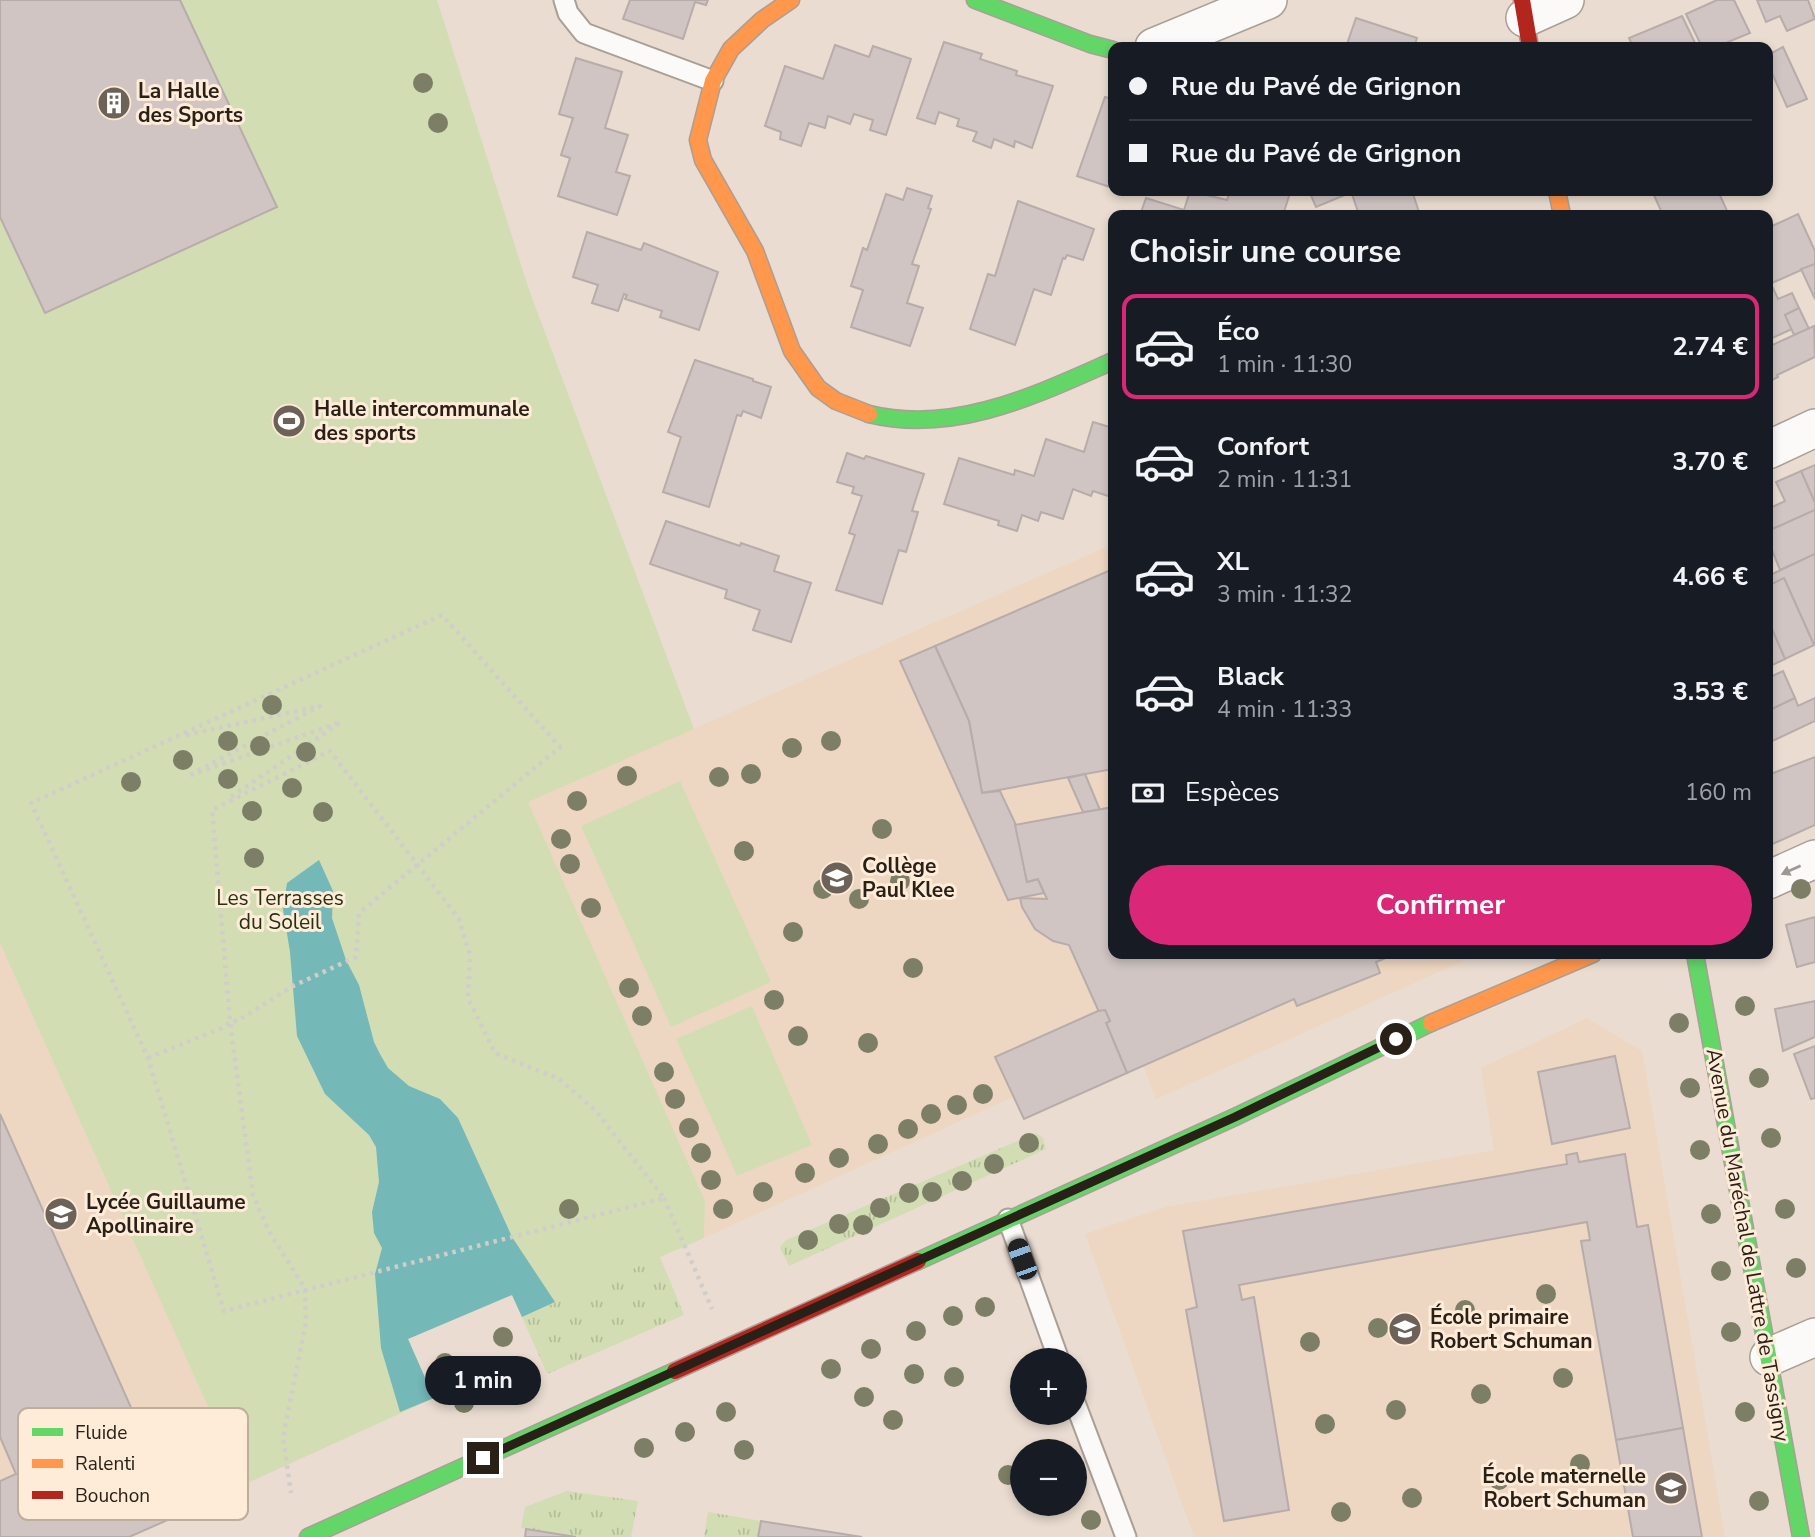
<!DOCTYPE html>
<html lang="fr">
<meta charset="utf-8">
<style>
body{margin:0;font-family:"Nunito Sans",sans-serif;background:#242831;color:#f1f3f6;height:100vh;display:flex;flex-direction:column;font-size:26px;white-space:nowrap}
*{box-sizing:border-box;margin:0}
p{font-size:23px;color:#9ea1a6}
.icon{flex:none;width:38px;height:38px;fill:none;stroke:currentColor;stroke-width:2;stroke-linecap:round;stroke-linejoin:round}
.map{position:relative;flex:1;overflow:hidden}
.drawer{position:absolute;left:1108px;top:210px;width:665px;height:749px;display:flex;flex-direction:column;background:#171b24;border-radius:14px;box-shadow:0 4px 10px #0003}
.drawer>*{flex:none}
.banner{position:absolute;left:1108px;top:42px;width:665px;height:154px;border-radius:14px;box-shadow:0 4px 10px #0003;display:grid;align-content:center;height:154px;padding:0 21px;background:#171b24}
.tools{position:absolute;left:1010px;top:1348px;display:grid;gap:14px}
.tools a{display:grid;place-items:center;width:77px;height:77px;border-radius:50%;background:#171b24;box-shadow:0 4px 10px #0003;font-size:35px}
.end{position:absolute;width:32px;height:32px;margin:-16px;border:9px solid #292018;background:#fff;box-shadow:0 0 0 4px #fff}
.from{border-radius:50%}
.bubble{position:absolute;height:49px;border-radius:24px;background:#171b24;box-shadow:0 4px 10px #0003;font-size:23px;font-weight:700;line-height:49px;text-align:center}
.car{position:absolute;width:21px;height:42px;margin:-21px -10px;border-radius:9px;box-shadow:0 0 5px 2px #0007;background:linear-gradient(#222 24%,#8ab4d8 0 40%,#222 0 76%,#8ab4d8 0 86%,#222 0)}
.banner b{display:flex;align-items:center;gap:24px;height:66px;font-size:26px}
.banner b+b{border-top:2px solid #363941}
.banner i{width:18px;height:18px;background:#f1f3f6}
ul{padding:0;list-style:none}
li{display:flex;align-items:center;gap:21px;height:105px;margin:0 14px 10px;padding:0 7px;border:4px solid transparent;border-radius:14px}
li div{flex:1}
li b{display:block;font-size:26px}
li em{font-style:normal;font-weight:700}
li.active{border-color:#db2777}
li>.icon{width:63px;height:63px;stroke-width:1.5}
h2{padding:0 21px;font-size:32px;line-height:84px}
.pay{display:flex;align-items:center;gap:18px;height:77px;padding:0 21px;font-size:26px}
.pay p{margin-inline-start:auto}
.cta{display:flex;gap:14px;margin-top:auto;padding:14px 21px}
.cta a{flex:1;height:80px;border-radius:42px;background:#db2777;color:#fff;font-size:28px;font-weight:700;line-height:80px;text-align:center}
.map>svg:first-child{display:block}
.built{fill:#eed7c2}
.grass{fill:url(#grass-tufts)}
.green{fill:#d2ddb4}
.water{fill:#74b8b8}
.building{fill:#d0c5c3;stroke:#b7acaa;stroke-width:2}
.lines{fill:none;stroke-linecap:round;stroke-linejoin:round}
.lane-casing{stroke:#a99f96;stroke-width:23}
.street-casing{stroke:#a99f96;stroke-width:40}
.fast-casing{stroke:#a99f96;stroke-width:19}
.slow-casing{stroke:#a99f96;stroke-width:19}
.jam-casing{stroke:#a99f96;stroke-width:19}
.path{stroke:#d1cdc9;stroke-width:4.5;stroke-dasharray:3.5 5;stroke-linecap:butt}
.lane{stroke:#fcfaf8;stroke-width:19}
.street{stroke:#fcfaf8;stroke-width:37}
.fast{stroke:#63d668;stroke-width:16}
.slow{stroke:#ff974d;stroke-width:16}
.jam{stroke:#b3261e;stroke-width:16}
.tree{fill:#7d7e66}
.oneway{fill:#9d9893}
.route{stroke:#292018;stroke-width:9}
.labels{text-anchor:middle;stroke-width:6;stroke-linejoin:round;paint-order:stroke}
.poi-label{font-size:21px;font-weight:bold;fill:#292018;stroke:#feebd8;text-anchor:start}
.park-label{font-size:21px;fill:#23320f;stroke:#feebd8}
.street-label{font-size:21px;fill:#292018;stroke:#feebd8}
.key{fill:#feebd8;stroke:#beae9e;stroke-width:2}
.key-label{font-size:19px;fill:#292018}
</style>
<div class="map">
<svg width="1815" height="1537" viewBox="0 0 1815 1537">
<defs>
<pattern id="grass-tufts" width="24" height="20" patternUnits="userSpaceOnUse" patternTransform="scale(1.75)"><rect width="24" height="20" fill="#d2ddb4"/><path d="M3 7l-1-3M5 7V3M7 7l1-3M15 17l-1-3M17 17v-4M19 17l1-3" fill="none" stroke="#b4bd9a"/></pattern>
</defs>
<rect width="100%" height="100%" fill="#eadcd0"/>
<g class="built">
<path d="M1113,544V954H1479L1156,1099L1143,1066L1024,1119L1013,1097L704,1238L705,1201L527,802Z"/>
<path d="M0,943L243,1485L129,1537H0Z"/>
<path d="M1587,1018L1642,1051L1725,1537H1194L1085,1234L1166,1207L1494,1150L1481,1068Z"/>
</g>
<g class="grass">
<path d="M1036,1133L1043,1138L1046,1149L789,1266L780,1247L786,1240Z"/>
<path d="M660,1257L684,1315L547,1374L522,1317Z"/>
<path d="M567,1491L638,1501L631,1537H576L521,1528L525,1507Z"/>
<path d="M708,1512L761,1521L758,1537H704Z"/>
</g>
<g class="green">
<path d="M0,0H437L529,290L694,729L528,802L705,1201L704,1238L522,1317L512,1295L408,1339L434,1398L243,1485L0,943Z"/>
<path d="M680,781L771,982L671,1027L581,826Z"/>
<path d="M752,1006L812,1145L737,1176L676,1039Z"/>
</g>
<path class="water" d="M319,860L333,891L332,918L346,960L359,985L374,1042L380,1054L388,1068L409,1086L440,1099L458,1118L512,1237L555,1302L522,1317L512,1295L408,1339L434,1398L400,1412L381,1348L375,1274L382,1248L374,1233L372,1212L379,1182L376,1147L369,1135L325,1094L297,1036L290,952L283,909L287,883Z"/>
<g class="building">
<path d="M0,0H180L277,207L45,313L0,217Z"/>
<path d="M630,0H708L706,5L695,2L683,39L623,19Z"/>
<path d="M1717,0H1734L1750,33L1716,47H1702L1686,14Z"/>
<path d="M1757,0H1808L1815,19L1787,31L1780,16L1766,22Z"/>
<path d="M1682,16L1697,47H1633L1629,38Z"/>
<path d="M1356,18L1417,38L1414,47H1346Z"/>
<path d="M944,42L982,54L980,59L1017,71L1016,75L1053,86L1032,148L1015,141L1014,147L994,139L991,148L973,141L977,132L957,126L959,119L939,112L935,124L917,118Z"/>
<path d="M835,45L869,57L873,46L911,59L886,135L870,130L873,120L854,114L850,124L828,116L825,128L809,123L801,146L780,139L781,132L765,126L785,66L823,79Z"/>
<path d="M1783,47L1807,99L1787,107L1768,64V55Z"/>
<path d="M576,58L622,72L605,128L628,135L616,172L630,176L617,215L558,196L570,158L561,155L573,118L559,114Z"/>
<path d="M1105,97L1113,99V188L1077,176Z"/>
<path d="M907,188L932,196L928,208L931,209L912,264L919,266L907,303L923,308L910,346L851,327L863,290L851,286L863,248L867,250L886,194L903,200Z"/>
<path d="M1190,191L1227,200L1230,191L1290,193L1283,215H1140L1146,198L1184,210Z"/>
<path d="M1309,191H1343L1345,195L1316,207Z"/>
<path d="M1351,191H1412L1420,215H1359Z"/>
<path d="M1652,191H1718L1729,215H1663Z"/>
<path d="M1018,201L1094,229L1083,260L1067,255L1065,259L1063,258L1051,295L1034,289L1015,345L970,329L988,274L995,276Z"/>
<path d="M1798,214L1815,251V264L1772,283L1768,274V228Z"/>
<path d="M587,232L641,250L644,243L718,272L699,330L660,317L662,311L625,299L627,295L624,294L618,311L592,303L598,285L573,277Z"/>
<path d="M1815,264V299L1801,269Z"/>
<path d="M1772,286L1778,299L1792,293L1799,308L1785,315L1792,329L1768,340V288Z"/>
<path d="M1799,308L1809,329L1794,335L1785,315Z"/>
<path d="M1814,326L1815,357L1777,375L1778,377L1768,382V347Z"/>
<path d="M695,360L753,379V381L771,387L761,418L743,411L741,416L737,415L709,507L663,492L681,437L668,432Z"/>
<path d="M1093,422L1113,428V489L1111,497L1093,491L1091,496L1073,489L1063,519L1041,512L1038,521L1022,515L1017,531L998,525L999,521L944,504L959,458L1014,475L1015,470L1034,476L1046,439L1084,452Z"/>
<path d="M847,453L864,459L866,456L924,474L912,511L918,512L906,552L899,550L882,604L836,590L855,535L849,533L862,496L852,493L854,487L837,482Z"/>
<path d="M1815,465V503L1801,471Z"/>
<path d="M1801,471L1815,503V510L1768,531V509L1785,501L1776,482Z"/>
<path d="M1815,510V554L1780,570L1768,540V531Z"/>
<path d="M666,521L740,546L741,543L779,556L774,571L811,583L791,642L753,630L760,610L725,598L727,590L650,564Z"/>
<path d="M1815,554V645H1814L1784,578L1768,586V576Z"/>
<path d="M1113,569V769L982,793L969,721L935,646Z"/>
<path d="M1784,578L1814,645L1785,659L1768,620V586Z"/>
<path d="M1768,620L1785,659L1768,667Z"/>
<path d="M935,646L969,721L982,793L1000,791L1016,825L1027,882L1038,879L1044,893L1008,900L900,661Z"/>
<path d="M1783,671L1795,698L1768,711V678Z"/>
<path d="M1795,698L1798,706L1815,698V721L1768,743V711Z"/>
<path d="M1815,757V825L1768,846V775Z"/>
<path d="M1085,774L1100,810L1083,812L1068,778Z"/>
<path d="M1113,807V954H1224L1225,957L1232,954H1395L1376,962L1380,973L1297,1006L1294,999L1127,1073L1106,1023L1110,1021L1105,1010L1099,1012L1069,945L1053,941L1035,929L1022,907L1020,898L1047,899L1038,879L1027,882L1015,825Z"/>
<path d="M1815,917V962L1797,967L1786,925Z"/>
<path d="M1815,1001V1037L1783,1051L1775,1009Z"/>
<path d="M1105,1010L1110,1021L1106,1023L1127,1073L1024,1119L995,1057L1098,1011Z"/>
<path d="M1815,1046V1098L1811,1099L1794,1054Z"/>
<path d="M1615,1056L1630,1128L1552,1144L1538,1072Z"/>
<path d="M0,1114L179,1515L129,1537H0V1481L16,1474L0,1437Z"/>
<path d="M1577,1153L1579,1162L1625,1154L1637,1227L1648,1225L1683,1428L1616,1440L1581,1241L1590,1240L1587,1222L1239,1285L1242,1300L1254,1297L1289,1510L1224,1521L1186,1310L1197,1307L1183,1231L1567,1164L1566,1155Z"/>
<path d="M1683,1428L1702,1537H1633L1616,1440Z"/>
<path d="M761,1521L862,1537H758Z"/>
<path d="M526,1529L576,1537H525Z"/>
</g>
<g class="lines">
<defs>
<g id="lane">
<path d="M564,0L568,13L584,33L713,81"/>
<path d="M1008,1219L1059,1360"/>
<path d="M1074,1400L1126,1537"/>
</g>
<g id="street">
<path d="M1525,18L1565,0"/>
<path d="M1154,47L1268,0"/>
<path d="M1768,450L1815,428"/>
<path d="M1768,880L1815,859"/>
<path d="M1769,1357L1815,1337"/>
</g>
<g id="fast">
<path d="M975,0L1090,44L1113,50"/>
<path d="M869,414C954,435 1036,395 1113,361"/>
<path d="M1695,954L1801,1537"/>
<path d="M918,1261L1235,1117L1431,1023"/>
<path d="M308,1537L675,1371"/>
</g>
<g id="slow">
<path d="M791,0L762,20L731,49L713,81L698,140L703,160L755,251L792,351L818,388L836,401L869,414"/>
<path d="M1557,191L1562,215"/>
<path d="M1431,1023L1593,954"/>
</g>
<g id="jam">
<path d="M1522,0L1530,47"/>
<path d="M675,1371L918,1261"/>
</g>
</defs>
<use href="#lane" class="lane-casing"/>
<use href="#street" class="street-casing"/>
<use href="#fast" class="fast-casing"/>
<use href="#slow" class="slow-casing"/>
<use href="#jam" class="jam-casing"/>
<g class="path">
<path d="M186,735L320,706L188,776L341,722L228,799"/>
<path d="M148,1058L222,1028L230,1022L239,1020L293,986L356,957L359,913L560,747L442,615L31,803L148,1058L224,1311L664,1198L595,1110L559,1079L495,1053L468,998L470,956L459,919L330,751L212,810L230,1022L253,1195L269,1231L305,1289L306,1322L283,1437L291,1493"/>
<path d="M664,1198L712,1309"/>
</g>
<use href="#lane" class="lane"/>
<use href="#street" class="street"/>
<use href="#fast" class="fast"/>
<use href="#slow" class="slow"/>
<use href="#jam" class="jam"/>
</g>
<g class="tree">
<circle cx="423" cy="83" r="10"/>
<circle cx="438" cy="123" r="10"/>
<circle cx="272" cy="705" r="10"/>
<circle cx="228" cy="741" r="10"/>
<circle cx="831" cy="741" r="10"/>
<circle cx="260" cy="746" r="10"/>
<circle cx="792" cy="748" r="10"/>
<circle cx="306" cy="752" r="10"/>
<circle cx="183" cy="760" r="10"/>
<circle cx="751" cy="774" r="10"/>
<circle cx="627" cy="776" r="10"/>
<circle cx="719" cy="777" r="10"/>
<circle cx="228" cy="779" r="10"/>
<circle cx="131" cy="782" r="10"/>
<circle cx="292" cy="788" r="10"/>
<circle cx="577" cy="801" r="10"/>
<circle cx="252" cy="811" r="10"/>
<circle cx="323" cy="812" r="10"/>
<circle cx="882" cy="829" r="10"/>
<circle cx="561" cy="839" r="10"/>
<circle cx="744" cy="851" r="10"/>
<circle cx="254" cy="858" r="10"/>
<circle cx="570" cy="864" r="10"/>
<circle cx="900" cy="881" r="10"/>
<circle cx="823" cy="889" r="10"/>
<circle cx="1801" cy="889" r="10"/>
<circle cx="859" cy="899" r="10"/>
<circle cx="591" cy="908" r="10"/>
<circle cx="793" cy="932" r="10"/>
<circle cx="913" cy="968" r="10"/>
<circle cx="629" cy="988" r="10"/>
<circle cx="774" cy="1000" r="10"/>
<circle cx="1745" cy="1006" r="10"/>
<circle cx="642" cy="1016" r="10"/>
<circle cx="1679" cy="1023" r="10"/>
<circle cx="798" cy="1036" r="10"/>
<circle cx="868" cy="1043" r="10"/>
<circle cx="664" cy="1072" r="10"/>
<circle cx="1759" cy="1078" r="10"/>
<circle cx="1690" cy="1088" r="10"/>
<circle cx="983" cy="1094" r="10"/>
<circle cx="675" cy="1099" r="10"/>
<circle cx="957" cy="1105" r="10"/>
<circle cx="931" cy="1114" r="10"/>
<circle cx="689" cy="1128" r="10"/>
<circle cx="908" cy="1129" r="10"/>
<circle cx="1771" cy="1138" r="10"/>
<circle cx="1029" cy="1143" r="10"/>
<circle cx="878" cy="1144" r="10"/>
<circle cx="1700" cy="1150" r="10"/>
<circle cx="701" cy="1153" r="10"/>
<circle cx="839" cy="1158" r="10"/>
<circle cx="994" cy="1164" r="10"/>
<circle cx="805" cy="1173" r="10"/>
<circle cx="711" cy="1180" r="10"/>
<circle cx="962" cy="1181" r="10"/>
<circle cx="763" cy="1192" r="10"/>
<circle cx="932" cy="1192" r="10"/>
<circle cx="909" cy="1193" r="10"/>
<circle cx="880" cy="1208" r="10"/>
<circle cx="569" cy="1209" r="10"/>
<circle cx="723" cy="1209" r="10"/>
<circle cx="1785" cy="1209" r="10"/>
<circle cx="1711" cy="1214" r="10"/>
<circle cx="839" cy="1224" r="10"/>
<circle cx="863" cy="1225" r="10"/>
<circle cx="808" cy="1240" r="10"/>
<circle cx="1796" cy="1268" r="10"/>
<circle cx="1721" cy="1271" r="10"/>
<circle cx="1546" cy="1294" r="10"/>
<circle cx="985" cy="1307" r="10"/>
<circle cx="1465" cy="1310" r="10"/>
<circle cx="953" cy="1316" r="10"/>
<circle cx="1378" cy="1328" r="10"/>
<circle cx="916" cy="1331" r="10"/>
<circle cx="1731" cy="1332" r="10"/>
<circle cx="503" cy="1337" r="10"/>
<circle cx="1310" cy="1342" r="10"/>
<circle cx="871" cy="1349" r="10"/>
<circle cx="445" cy="1363" r="10"/>
<circle cx="831" cy="1369" r="10"/>
<circle cx="914" cy="1374" r="10"/>
<circle cx="522" cy="1376" r="10"/>
<circle cx="954" cy="1377" r="10"/>
<circle cx="1563" cy="1378" r="10"/>
<circle cx="1481" cy="1394" r="10"/>
<circle cx="864" cy="1397" r="10"/>
<circle cx="464" cy="1403" r="10"/>
<circle cx="1396" cy="1410" r="10"/>
<circle cx="726" cy="1412" r="10"/>
<circle cx="1745" cy="1412" r="10"/>
<circle cx="893" cy="1420" r="10"/>
<circle cx="1325" cy="1424" r="10"/>
<circle cx="685" cy="1432" r="10"/>
<circle cx="644" cy="1448" r="10"/>
<circle cx="744" cy="1450" r="10"/>
<circle cx="1580" cy="1464" r="10"/>
<circle cx="1008" cy="1475" r="10"/>
<circle cx="1499" cy="1480" r="10"/>
<circle cx="1412" cy="1498" r="10"/>
<circle cx="1759" cy="1501" r="10"/>
<circle cx="1341" cy="1512" r="10"/>
<circle cx="1091" cy="1520" r="10"/>
</g>
<defs><path id="oneway-solid" d="M-6-.8H1V-3.2L6.5 0L1 3.2V.8H-6Z" transform="scale(1.75)"/></defs>
<use class="oneway" href="#oneway-solid" transform="translate(1791 870) rotate(156)"/>
<g class="lines">
<path class="route" d="M483,1458L1235,1117L1396,1039"/>
</g>
<defs>
<symbol id="building-disc" viewBox="-11 -11 22 22"><circle r="9.5" fill="#6d6258" stroke="#feebd8"/><path d="M-4-6H4V6H1V3H-1V6H-4ZM-2.5-4.3h1.7v1.8h-1.7ZM.8-4.3h1.7v1.8H.8ZM-2.5-1h1.7V.8h-1.7ZM.8-1h1.7V.8H.8Z" fill="#fff"/></symbol>
<symbol id="stadium-disc" viewBox="-11 -11 22 22"><circle r="9.5" fill="#6d6258" stroke="#feebd8"/><path d="M0-5a6.5 5 0 1 0 0 10a6.5 5 0 1 0 0-10ZM-3.5-1.8h7v3.6h-7Z" fill="#fff"/></symbol>
<symbol id="school-disc" viewBox="-11 -11 22 22"><circle r="9.5" fill="#6d6258" stroke="#feebd8"/><path d="M0-5L7-2L0 1L-7-2ZM-4 1L0 2.5L4 1V4Q0 6-4 4Z" fill="#fff"/></symbol>
</defs>
<g fill-rule="evenodd">
<use href="#building-disc" x="95" y="84" width="38" height="38"/>
<use href="#stadium-disc" x="270" y="402" width="38" height="38"/>
<use href="#school-disc" x="818" y="859" width="38" height="38"/>
<use href="#school-disc" x="42" y="1195" width="38" height="38"/>
<use href="#school-disc" x="1386" y="1310" width="38" height="38"/>
<use href="#school-disc" x="1652" y="1469" width="38" height="38"/>
</g>
<g class="labels">
<g class="poi-label">
<text x="138" y="98">La Halle<tspan x="138" dy="24">des Sports</tspan></text>
<text x="314" y="416">Halle intercommunale<tspan x="314" dy="24">des sports</tspan></text>
<text x="862" y="873">Collège<tspan x="862" dy="24">Paul Klee</tspan></text>
<text x="86" y="1209">Lycée Guillaume<tspan x="86" dy="24">Apollinaire</tspan></text>
<text x="1430" y="1324">École primaire<tspan x="1430" dy="24">Robert Schuman</tspan></text>
<text x="1646" y="1483" text-anchor="end">École maternelle<tspan x="1646" dy="24">Robert Schuman</tspan></text>
</g>
<g class="park-label">
<text x="280" y="905">Les Terrasses<tspan x="280" dy="24">du Soleil</tspan></text>
</g>
<g class="street-label">
<text transform="translate(1748 1245) rotate(80)" y="7">Avenue du Maréchal de Lattre de Tassigny</text>
</g>
</g>
<rect x="18" y="1408" width="230" height="112" rx="10" class="key"/>
<rect x="32" y="1428" width="31" height="8" fill="#63d668"/>
<rect x="32" y="1459" width="31" height="9" fill="#ff974d"/>
<rect x="32" y="1491" width="31" height="8" fill="#b3261e"/>
<g class="key-label">
<text x="75" y="1439">Fluide</text>
<text x="75" y="1470">Ralenti</text>
<text x="75" y="1502">Bouchon</text>
</g>
</svg>
<div class="tools">
<a>+</a>
<a>−</a>
</div>
<i class="end from" style="left:1396px;top:1039px"></i>
<i class="end" style="left:483px;top:1458px"></i>
<div class="bubble" style="left:425px;top:1356px;width:116px">1 min</div>
<i class="car" style="left:1022px;top:1259px;rotate:340deg"></i>
<div class="banner">
<b><i class="from"></i>Rue du Pavé de Grignon</b>
<b><i></i>Rue du Pavé de Grignon</b>
</div>
<section class="drawer">
<h2>Choisir une course</h2>
<ul>
<li class="active"><svg class="icon" aria-label="car" viewBox="0 0 24 24"><path d="M5 17H2v-5l4-1 3-4h7l3 4 3 1v5h-3M9 17h6M6 11h13"/><circle cx="7" cy="17" r="2"/><circle cx="17" cy="17" r="2"/></svg><div><b>Éco</b><p>1 min · 11:30</p></div><em>2.74 €</em></li>
<li><svg class="icon" aria-label="car" viewBox="0 0 24 24"><path d="M5 17H2v-5l4-1 3-4h7l3 4 3 1v5h-3M9 17h6M6 11h13"/><circle cx="7" cy="17" r="2"/><circle cx="17" cy="17" r="2"/></svg><div><b>Confort</b><p>2 min · 11:31</p></div><em>3.70 €</em></li>
<li><svg class="icon" aria-label="car" viewBox="0 0 24 24"><path d="M5 17H2v-5l4-1 3-4h7l3 4 3 1v5h-3M9 17h6M6 11h13"/><circle cx="7" cy="17" r="2"/><circle cx="17" cy="17" r="2"/></svg><div><b>XL</b><p>3 min · 11:32</p></div><em>4.66 €</em></li>
<li><svg class="icon" aria-label="car" viewBox="0 0 24 24"><path d="M5 17H2v-5l4-1 3-4h7l3 4 3 1v5h-3M9 17h6M6 11h13"/><circle cx="7" cy="17" r="2"/><circle cx="17" cy="17" r="2"/></svg><div><b>Black</b><p>4 min · 11:33</p></div><em>3.53 €</em></li>
</ul>
<div class="pay"><svg class="icon" aria-label="cash" viewBox="0 0 24 24"><path d="M3 7h18v10H3z"/><circle cx="12" cy="12" r="2"/></svg>Espèces<p>160 m</p></div>
<div class="cta"><a>Confirmer</a></div>
</section>
</div>
